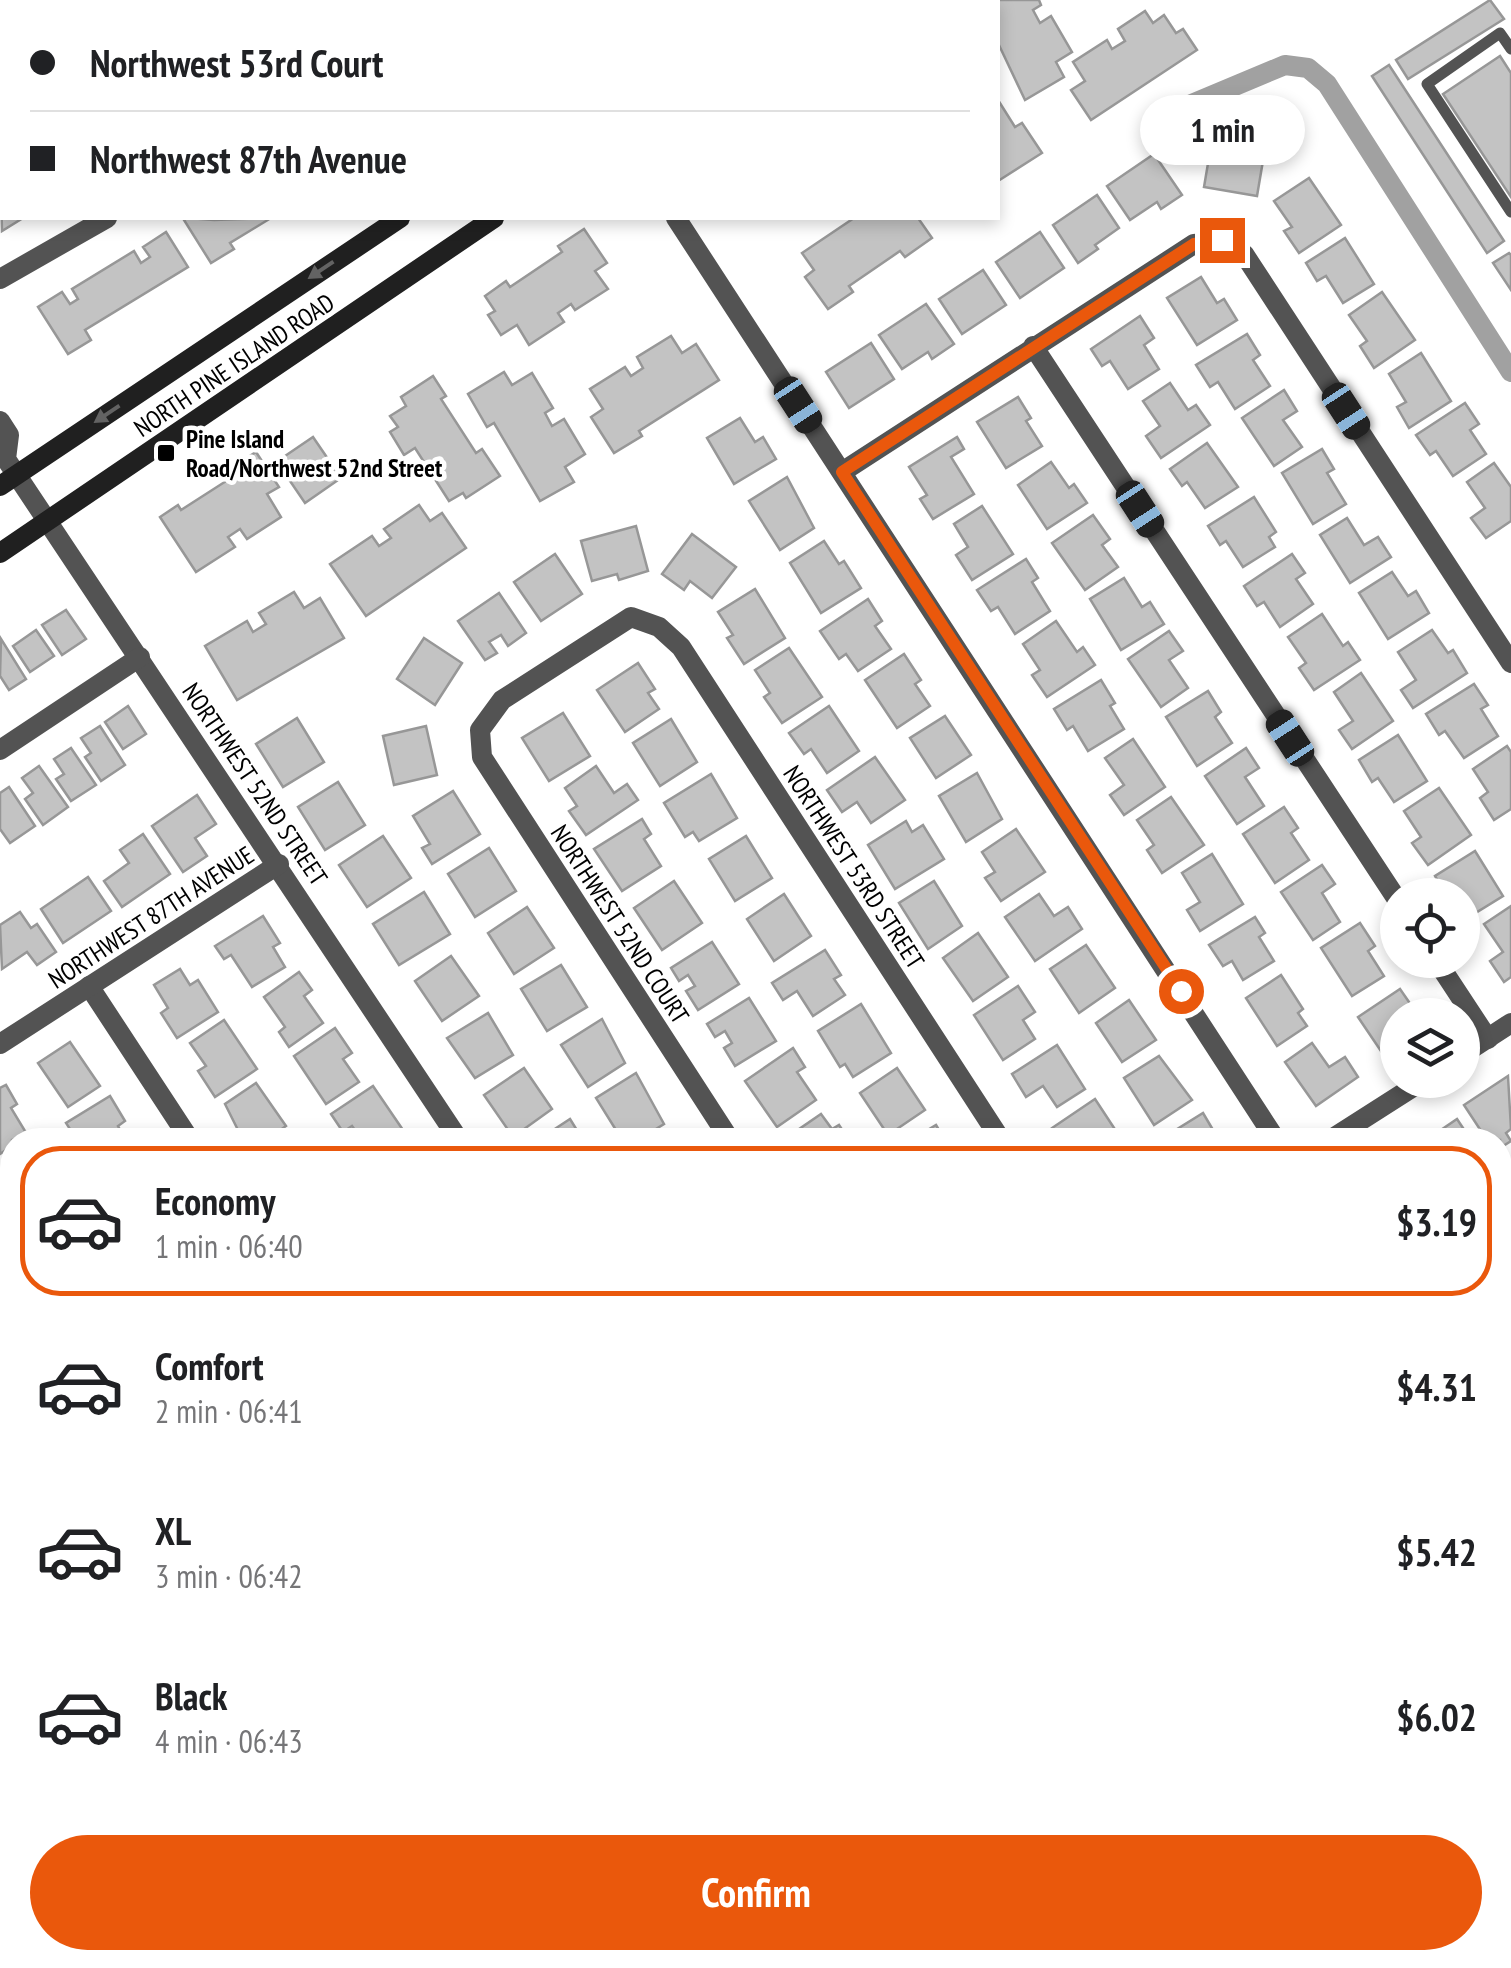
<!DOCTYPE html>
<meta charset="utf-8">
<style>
body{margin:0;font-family:"PT Sans Narrow",sans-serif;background:#f2f2f2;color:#202124;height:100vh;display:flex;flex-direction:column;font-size:38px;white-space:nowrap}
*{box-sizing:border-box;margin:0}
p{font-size:32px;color:#757577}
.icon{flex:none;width:55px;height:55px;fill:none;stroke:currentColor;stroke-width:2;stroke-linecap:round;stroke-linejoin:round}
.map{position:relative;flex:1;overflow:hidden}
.details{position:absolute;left:0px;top:1128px;width:1512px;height:842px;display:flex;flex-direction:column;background:#fff;border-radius:40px 40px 0 0;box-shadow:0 5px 15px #0003}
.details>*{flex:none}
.top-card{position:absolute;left:0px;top:0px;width:1000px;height:220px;box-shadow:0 5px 15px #0003;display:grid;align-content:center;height:220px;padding:0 30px;background:#fff}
.tools{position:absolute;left:1380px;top:878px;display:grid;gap:20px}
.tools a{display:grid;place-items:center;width:100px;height:100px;border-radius:50%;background:#fff;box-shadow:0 5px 15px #0003;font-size:50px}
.end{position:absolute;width:45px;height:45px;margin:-22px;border:12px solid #ea580c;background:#fff;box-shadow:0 0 0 5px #fff}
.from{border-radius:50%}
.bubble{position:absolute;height:70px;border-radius:35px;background:#fff;box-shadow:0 5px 15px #0003;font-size:32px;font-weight:800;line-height:70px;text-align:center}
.car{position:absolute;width:30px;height:60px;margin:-30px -15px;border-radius:12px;box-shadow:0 0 8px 2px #0007;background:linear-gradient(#222 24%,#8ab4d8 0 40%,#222 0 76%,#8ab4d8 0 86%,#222 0)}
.top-card b{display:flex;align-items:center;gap:35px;height:95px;font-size:38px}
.top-card b+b{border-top:2px solid #e0e0e0}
.top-card i{width:25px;height:25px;background:#202124}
ul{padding:18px 0 0;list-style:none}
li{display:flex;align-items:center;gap:30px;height:150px;margin:0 20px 15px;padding:0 10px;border:5px solid transparent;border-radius:40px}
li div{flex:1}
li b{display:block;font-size:38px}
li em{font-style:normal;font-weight:800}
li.active{border-color:#ea580c}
li>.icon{width:90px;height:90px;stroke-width:1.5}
.button{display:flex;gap:20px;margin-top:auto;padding:20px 30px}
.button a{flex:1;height:115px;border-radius:60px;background:#ea580c;color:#fff;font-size:40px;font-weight:800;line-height:115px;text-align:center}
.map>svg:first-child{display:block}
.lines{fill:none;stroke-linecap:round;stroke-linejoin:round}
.canal{stroke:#a1a1a1;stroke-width:20}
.building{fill:#c3c3c3;stroke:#979797;stroke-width:2.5}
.lane{stroke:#535353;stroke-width:11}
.street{stroke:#535353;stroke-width:20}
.secondary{stroke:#202020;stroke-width:20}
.oneway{fill:#636363}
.route{stroke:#ea580c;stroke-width:12}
.poi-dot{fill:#000;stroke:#fff;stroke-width:4}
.labels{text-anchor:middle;stroke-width:9;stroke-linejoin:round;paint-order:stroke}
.street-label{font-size:25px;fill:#000;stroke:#fff}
.poi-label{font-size:25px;font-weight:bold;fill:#000;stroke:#fff;text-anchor:start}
</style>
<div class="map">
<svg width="1511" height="1968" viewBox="0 0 1511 1968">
<rect width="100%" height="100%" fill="#fff"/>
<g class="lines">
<g class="canal">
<path d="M1156,119L1285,65L1308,68L1327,84L1511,372"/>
<path d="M1500,1222L1511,1215"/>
<path d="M0,1560L12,1579"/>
<path d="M259,1958L266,1968"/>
<path d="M219,1968L235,1958"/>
<path d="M356,1968L372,1958"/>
</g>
</g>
<g class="building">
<path d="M960,0H1039L1041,5L1033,10L1040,23L1051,16L1072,52L1056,62L1064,77L1025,100L998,43V2Z"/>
<path d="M1490,0L1504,19L1408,79L1396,60Z"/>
<path d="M1145,11L1153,23L1164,15L1176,33L1183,29L1197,50L1091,120L1071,90L1085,81L1073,62L1107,40L1112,49L1125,41L1118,29Z"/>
<path d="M1500,56L1511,73V197L1443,94Z"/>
<path d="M1389,65L1504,241L1487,253L1372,76Z"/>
<path d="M998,100L1015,127L1022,123L1042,153L998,181Z"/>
<path d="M1213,134L1266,143L1257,196L1204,187Z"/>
<path d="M0,152L2,218H23L2,231Z"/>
<path d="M1154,154L1182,195L1161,209L1157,202L1130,220L1107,186Z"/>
<path d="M1309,178L1341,225L1299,253L1284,231L1292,227L1274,201Z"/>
<path d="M1097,195L1119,228L1095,245L1098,249L1078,263L1053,225Z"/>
<path d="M188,218L214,220L271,218L230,243L234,249L211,263L184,220Z"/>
<path d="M849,218H918L932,238L905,257L900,251L849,286L853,292L828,309L805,277L814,270L802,253L851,220Z"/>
<path d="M584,229L607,263L595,271L608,289L575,310L571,304L558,313L564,322L529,345L517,325L501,335L488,315L495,311L485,296L506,281L510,287L562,252L558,246Z"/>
<path d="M166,232L188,267L85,330L91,340L68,354L38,307L62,292L70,304L78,299L72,289L134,251L141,263L150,257L143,247Z"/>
<path d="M1040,232L1064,268L1020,298L996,262Z"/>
<path d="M1345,238L1374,284L1343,303L1326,276L1317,281L1306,263Z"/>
<path d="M1509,253L1511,255V290L1493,263Z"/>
<path d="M983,270L1006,305L962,334L939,299Z"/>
<path d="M1201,277L1217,303L1224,299L1237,320L1197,345L1167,298Z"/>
<path d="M1382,292L1415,340L1374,368L1360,346L1367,341L1349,315Z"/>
<path d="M926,304L954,344L932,359L928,352L902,369L879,335Z"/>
<path d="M1140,316L1154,338L1144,345L1159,369L1128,389L1110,361L1102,366L1091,349Z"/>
<path d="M1247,334L1260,355L1253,360L1270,386L1235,409L1218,382L1210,387L1196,365Z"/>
<path d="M671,336L682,353L696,344L719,380L639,431L642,436L614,453L591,417L603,409L590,389L625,367L631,376L643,368L637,357Z"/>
<path d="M871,343L894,379L849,408L826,372Z"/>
<path d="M1421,353L1451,401L1409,428L1397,407L1406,402L1389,374Z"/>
<path d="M504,372L512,385L532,373L553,408L545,413L552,426L564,419L585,454L565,467L574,482L540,501L494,423L487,427L468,394Z"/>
<path d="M433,376L446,396L441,399L476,453L482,449L500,476L466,498L463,493L449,501L415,448L404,455L390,432L398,427L390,416L406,406L401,397Z"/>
<path d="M1170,383L1188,410L1196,405L1210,425L1161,458L1146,436L1160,426L1143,401Z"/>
<path d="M1284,390L1297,411L1283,420L1302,447L1274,466L1242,418Z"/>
<path d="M1018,397L1031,418L1026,421L1042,446L1006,468L977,422Z"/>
<path d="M1465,403L1479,424L1470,430L1486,454L1453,476L1436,451L1430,455L1416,435Z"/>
<path d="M740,418L755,442L763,437L776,459L734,484L707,438Z"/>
<path d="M313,437L341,478L305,503L288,478L293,474L282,458Z"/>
<path d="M957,437L964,449L951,457L974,494L933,519L920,499L927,495L909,467Z"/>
<path d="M1207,443L1238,487L1205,508L1187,482L1182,486L1170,469Z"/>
<path d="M1322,449L1334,469L1327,473L1346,504L1313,524L1282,473Z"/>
<path d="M256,452L279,487L267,494L281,517L247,539L240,529L228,537L235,547L196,572L160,517L178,505L181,510L234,476L229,469Z"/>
<path d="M1051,462L1069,488L1074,484L1087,503L1047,529L1018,485Z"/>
<path d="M1494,463L1511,487V521L1486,538L1471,518L1485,508L1467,482Z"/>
<path d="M787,477L814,528L780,550L749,501Z"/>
<path d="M1254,497L1276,532L1269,537L1275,547L1243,567L1226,541L1220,545L1208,526Z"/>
<path d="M419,505L430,521L442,513L466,548L366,616L330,564L372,536L379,546L391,538L384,529Z"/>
<path d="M982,506L1013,554L972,580L956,555L968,547L954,524Z"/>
<path d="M1093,515L1110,539L1102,545L1118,567L1085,590L1052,543Z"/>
<path d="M1347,518L1364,545L1378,537L1391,557L1350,583L1320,535Z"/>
<path d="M636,526L648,571L619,580L617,574L592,581L581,541Z"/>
<path d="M692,534L736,567L712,598L690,581L684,590L662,574Z"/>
<path d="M824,541L839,564L844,561L861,588L821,613L790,563Z"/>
<path d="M555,554L582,594L541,621L514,582Z"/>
<path d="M1292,554L1305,573L1296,579L1313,604L1280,627L1264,602L1257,606L1244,586Z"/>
<path d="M1026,559L1038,578L1032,582L1050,611L1015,634L998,607L991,611L977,590Z"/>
<path d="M1392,572L1408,596L1416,591L1429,613L1388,639L1359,593Z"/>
<path d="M1124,578L1142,607L1150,602L1164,624L1121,650L1090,599Z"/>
<path d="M755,589L785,638L744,664L727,638L733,635L718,612Z"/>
<path d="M294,592L304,608L320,598L344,638L237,700L205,646L247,621L253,632L266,624L259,613Z"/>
<path d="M499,593L526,633L508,646L501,635L489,642L497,653L485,660L458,621Z"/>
<path d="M868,599L882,621L875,626L891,649L858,671L846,654L839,659L820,631Z"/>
<path d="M66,610L86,639L62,655L42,625Z"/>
<path d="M1322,614L1343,646L1348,642L1360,660L1314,690L1299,668L1306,663L1288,637Z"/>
<path d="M1056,621L1077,652L1083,647L1095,665L1047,697L1032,675L1040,670L1023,644Z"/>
<path d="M36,630L54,656L30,672L13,646Z"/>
<path d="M1432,630L1448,653L1453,650L1467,673L1413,708L1401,690L1416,680L1398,652Z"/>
<path d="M1169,631L1183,651L1169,660L1188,688L1161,707L1128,659Z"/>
<path d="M424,638L462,663L435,705L397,679Z"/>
<path d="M1,639L26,679L9,690L0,676Z"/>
<path d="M789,648L822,697L782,723L764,697L770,693L755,670Z"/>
<path d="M904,654L921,680L915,684L930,706L897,728L865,680Z"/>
<path d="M638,663L655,689L648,693L659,709L625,732L597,690Z"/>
<path d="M1361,673L1393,721L1352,749L1339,730L1353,721L1334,692Z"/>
<path d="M1101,680L1115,703L1110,706L1124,729L1088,751L1073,726L1067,730L1054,709Z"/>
<path d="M1474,684L1488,705L1481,709L1498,736L1464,758L1445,731L1439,735L1426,714Z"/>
<path d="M1208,691L1221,712L1215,717L1232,743L1197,766L1166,717Z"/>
<path d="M128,706L146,734L123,749L105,722Z"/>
<path d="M829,706L859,751L827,773L811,749L804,754L789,733Z"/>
<path d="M563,713L590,756L549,781L522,738Z"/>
<path d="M945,716L971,755L936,778L910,738Z"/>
<path d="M297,718L324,762L283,787L256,744Z"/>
<path d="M671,719L697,762L660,786L633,743Z"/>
<path d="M100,726L125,765L101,781L85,757L91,753L81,738Z"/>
<path d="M426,726L437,775L394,785L383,736Z"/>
<path d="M1398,735L1427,781L1394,802L1378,778L1372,782L1359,760Z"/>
<path d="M1133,739L1165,787L1124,815L1110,795L1124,785L1105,758Z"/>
<path d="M1507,746L1511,752V809L1494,820L1480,798L1488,792L1473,769Z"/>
<path d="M71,748L96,785L71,801L56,779L64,774L54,759Z"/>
<path d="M1246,748L1259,768L1245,777L1264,806L1237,824L1205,776Z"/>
<path d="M875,757L905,800L871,823L857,802L842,812L827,790Z"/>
<path d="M39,766L68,807L43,825L25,799L33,793L22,778Z"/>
<path d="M596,766L614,793L627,784L638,800L586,835L569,811L577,806L565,788Z"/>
<path d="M977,773L1002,819L966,842L939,796Z"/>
<path d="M711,774L737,818L699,841L693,832L685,837L664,803Z"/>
<path d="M338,782L365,825L325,850L298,807Z"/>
<path d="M9,787L35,826L10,843L0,829V793Z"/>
<path d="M1439,788L1471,835L1428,865L1412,843L1421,837L1404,811Z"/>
<path d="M453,791L480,834L432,864L422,848L430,844L413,816Z"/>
<path d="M197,795L216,824L195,838L207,856L183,872L152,826Z"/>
<path d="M1171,797L1204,845L1162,873L1147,850L1154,845L1137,820Z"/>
<path d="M1284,807L1298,828L1291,833L1309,860L1275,883L1243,834Z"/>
<path d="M642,819L651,834L644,839L661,866L622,891L594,849Z"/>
<path d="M906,821L912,832L923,825L944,859L895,889L868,845Z"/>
<path d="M1016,829L1045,872L1001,901L985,878L995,872L982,852Z"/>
<path d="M143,834L170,874L122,907L104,881L129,863L120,850Z"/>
<path d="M383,836L411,878L367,907L339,865Z"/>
<path d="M746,836L772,878L735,901L709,859Z"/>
<path d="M489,848L516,891L475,917L448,874Z"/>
<path d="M1475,851L1503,896L1469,917L1462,907V895H1446L1435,876Z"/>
<path d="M1212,854L1243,904L1200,931L1187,910L1200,902L1182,873Z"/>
<path d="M1322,865L1335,884L1322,893L1340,922L1313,940L1281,892Z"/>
<path d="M88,877L111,911L63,943L41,909Z"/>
<path d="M674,881L702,923L662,950L634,908Z"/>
<path d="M934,881L962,926L928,949L899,903Z"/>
<path d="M424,892L450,934L399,965L373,924Z"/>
<path d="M784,894L811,936L774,961L747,919Z"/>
<path d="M1039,894L1054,916L1068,907L1082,929L1035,961L1005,917Z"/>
<path d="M1511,906V977L1504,982L1490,961L1503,952L1484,924Z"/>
<path d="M527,907L554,948L514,974L488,933Z"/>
<path d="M20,912L31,928L37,924L56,952L37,965L27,952L2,969L0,925Z"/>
<path d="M263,916L280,943L273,947L285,967L252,987L231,955L224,959L215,946Z"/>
<path d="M1255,917L1265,933L1259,937L1274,961L1243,980L1232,961L1223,966L1209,945Z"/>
<path d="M1360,923L1375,946L1368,951L1384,976L1352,996L1321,948Z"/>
<path d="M978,933L1008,977L973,1001L943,958Z"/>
<path d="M712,942L739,984L698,1010L686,991L695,986L688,975L679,981L671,968Z"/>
<path d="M1086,945L1115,988L1079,1013L1050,969Z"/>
<path d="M825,950L841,975L834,979L845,995L813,1016L797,991L783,1000L772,983Z"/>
<path d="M451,956L479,996L442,1021L415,981Z"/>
<path d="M561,965L587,1007L547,1031L521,989Z"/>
<path d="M180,969L190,985L198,980L218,1012L177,1038L161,1013L168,1008L154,985Z"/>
<path d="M299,972L312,990L304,996L323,1023L289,1047L279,1032L285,1027L264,997Z"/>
<path d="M1281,975L1303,1009L1298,1013L1307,1026L1277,1046L1246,998Z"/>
<path d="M1018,986L1035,1012L1023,1020L1035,1039L1003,1060L974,1015Z"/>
<path d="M1400,989L1418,1015H1398V1052L1387,1060L1358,1017Z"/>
<path d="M749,998L776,1041L735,1066L724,1048L732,1043L725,1031L715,1037L707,1024Z"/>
<path d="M1129,1000L1156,1040L1122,1062L1096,1023Z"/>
<path d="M861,1004L891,1053L853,1077L845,1064L840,1067L818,1031Z"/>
<path d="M488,1013L513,1055L475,1078L447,1038Z"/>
<path d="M602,1019L625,1063L588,1087L561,1045Z"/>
<path d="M224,1020L257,1069L215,1097L198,1071L206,1066L190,1043Z"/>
<path d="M335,1028L352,1053L343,1059L359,1082L326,1104L294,1056Z"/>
<path d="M70,1042L100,1086L68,1107L38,1063Z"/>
<path d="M1312,1043L1329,1067L1345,1057L1358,1077L1316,1106L1285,1062Z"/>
<path d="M1057,1045L1085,1089L1057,1107L1043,1086L1026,1097L1012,1074Z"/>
<path d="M793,1048L805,1067L797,1072L816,1100L777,1127L745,1081Z"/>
<path d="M1159,1056L1192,1100L1154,1125L1124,1078Z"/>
<path d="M524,1068L552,1109L513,1137L484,1095Z"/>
<path d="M897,1068L925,1110L888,1135L860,1093Z"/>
<path d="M636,1073L664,1124L638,1140H612L609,1135L616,1130L596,1098Z"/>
<path d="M1508,1076L1511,1129L1506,1133L1511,1141L1500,1148V1140H1487L1464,1105Z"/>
<path d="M256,1083L286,1126L266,1140H243L225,1104Z"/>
<path d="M6,1085L17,1104L11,1108L28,1136L12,1140V1146L0,1154V1088Z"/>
<path d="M373,1086L405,1133L394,1140H362L352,1126L343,1132L331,1114Z"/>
<path d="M110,1096L125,1121L118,1126L126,1140H92L89,1135L77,1140L66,1123Z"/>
<path d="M1095,1099L1122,1140H1060L1052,1128Z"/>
<path d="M1203,1113L1219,1140H1168L1166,1136Z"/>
<path d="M821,1114L832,1129L839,1125L849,1140H791L789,1136Z"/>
<path d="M570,1119L580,1135L572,1140H538Z"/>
<path d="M1457,1119L1471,1140H1408L1423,1130L1429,1138Z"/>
<path d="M936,1125L945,1140H911Z"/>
<path d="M1511,1334V1404L1509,1405L1500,1392V1342Z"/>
<path d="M10,1360L12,1427L3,1434L0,1367Z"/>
<path d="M1503,1585L1511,1598V1645L1500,1652V1587Z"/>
<path d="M0,1650L12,1668V1688L0,1697Z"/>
<path d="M12,1708V1751L0,1722V1716Z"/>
<path d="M1503,1745L1511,1758V1809L1500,1816Z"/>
<path d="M805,1958H834L841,1968H794L793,1965Z"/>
<path d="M874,1958H906L889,1968H880Z"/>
<path d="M1054,1958H1106L1113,1968H1056L1051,1960Z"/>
<path d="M1178,1958H1205L1211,1967L1216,1964L1219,1968H1165Z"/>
<path d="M1316,1958H1372L1379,1968H1323Z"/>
<path d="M1428,1958H1473L1477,1965L1485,1961L1489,1968H1434Z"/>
</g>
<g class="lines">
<path class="lane" d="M1511,49L1500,33L1427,84L1511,212"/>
<g class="street">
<path d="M208,0L209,2"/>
<path d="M507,0L508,2"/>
<path d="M546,0L547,2"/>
<path d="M676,218L1276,1140"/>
<path d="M0,279L107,218"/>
<path d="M1033,346L1398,901"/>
<path d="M0,421L9,435L6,459L459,1140"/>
<path d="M842,472L1194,244L1222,241L1244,254L1511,663"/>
<path d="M0,750L140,657"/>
<path d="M1436,960L1488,1039"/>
<path d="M89,986L190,1140"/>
<path d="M0,1044L279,864"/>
<path d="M1462,1055L1511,1023"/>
<path d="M730,1140L482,757L480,730L502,700L631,617L659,627L681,647L1001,1140"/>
<path d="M1330,1140L1424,1080"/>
<path d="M0,1261L12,1280"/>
<path d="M1500,1484L1511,1501"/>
<path d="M1500,1909L1511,1926"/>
<path d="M0,1911L12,1903"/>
<path d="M730,1958L736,1968"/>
<path d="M994,1958L1001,1968"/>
<path d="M1264,1958L1271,1968"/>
<path d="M607,1968L623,1958"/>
</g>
<g class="secondary">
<path d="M715,2L718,0"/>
<path d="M808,2L811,0"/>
<path d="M0,486L400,218"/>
<path d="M0,553L494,218"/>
<path d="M0,1846L12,1865"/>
<path d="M73,1958L80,1968"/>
</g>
</g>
<defs><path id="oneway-solid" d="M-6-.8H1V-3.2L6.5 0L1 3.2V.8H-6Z" transform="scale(2.5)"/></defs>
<g class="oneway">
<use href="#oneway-solid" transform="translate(321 270) rotate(146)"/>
<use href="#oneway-solid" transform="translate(107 414) rotate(146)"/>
</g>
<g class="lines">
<path class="route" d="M1181,991L842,472L1194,244L1222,240"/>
</g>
<rect class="poi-dot" x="156" y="443" width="20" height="20" rx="5"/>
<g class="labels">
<g class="street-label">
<text transform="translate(234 365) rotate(-34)" y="9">NORTH PINE ISLAND ROAD</text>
<text transform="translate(255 784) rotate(56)" y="9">NORTHWEST 52ND STREET</text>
<text transform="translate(854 867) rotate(57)" y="9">NORTHWEST 53RD STREET</text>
<text transform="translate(151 917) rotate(-33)" y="9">NORTHWEST 87TH AVENUE</text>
<text transform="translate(620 924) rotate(57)" y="9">NORTHWEST 52ND COURT</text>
</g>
<g class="poi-label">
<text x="186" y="448">Pine Island<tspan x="186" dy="29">Road/Northwest 52nd Street</tspan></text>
</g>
</g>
</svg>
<div class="tools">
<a><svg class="icon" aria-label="locate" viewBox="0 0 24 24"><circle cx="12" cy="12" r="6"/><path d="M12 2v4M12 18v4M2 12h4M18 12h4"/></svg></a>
<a><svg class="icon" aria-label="layers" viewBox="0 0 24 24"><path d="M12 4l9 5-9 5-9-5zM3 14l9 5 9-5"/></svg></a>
</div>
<i class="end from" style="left:1181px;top:991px"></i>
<i class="end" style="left:1222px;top:240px"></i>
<div class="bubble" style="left:1140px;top:95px;width:165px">1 min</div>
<i class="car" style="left:798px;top:405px;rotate:147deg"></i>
<i class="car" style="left:1346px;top:411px;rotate:147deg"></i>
<i class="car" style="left:1140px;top:509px;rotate:147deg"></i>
<i class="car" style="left:1290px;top:738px;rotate:327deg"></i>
<div class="top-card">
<b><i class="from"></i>Northwest 53rd Court</b>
<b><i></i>Northwest 87th Avenue</b>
</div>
<section class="details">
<ul>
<li class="active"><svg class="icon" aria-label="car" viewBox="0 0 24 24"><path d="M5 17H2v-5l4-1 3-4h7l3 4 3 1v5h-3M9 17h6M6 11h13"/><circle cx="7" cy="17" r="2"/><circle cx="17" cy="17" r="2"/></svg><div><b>Economy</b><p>1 min · 06:40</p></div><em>$3.19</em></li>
<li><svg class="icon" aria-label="car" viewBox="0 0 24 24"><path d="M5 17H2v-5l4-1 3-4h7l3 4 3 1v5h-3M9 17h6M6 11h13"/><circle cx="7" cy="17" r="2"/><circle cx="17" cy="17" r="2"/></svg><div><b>Comfort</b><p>2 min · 06:41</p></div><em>$4.31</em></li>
<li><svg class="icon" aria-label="car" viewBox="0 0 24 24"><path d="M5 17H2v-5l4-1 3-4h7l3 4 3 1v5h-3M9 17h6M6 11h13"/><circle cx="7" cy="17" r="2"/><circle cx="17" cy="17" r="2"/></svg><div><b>XL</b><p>3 min · 06:42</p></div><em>$5.42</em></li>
<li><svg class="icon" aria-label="car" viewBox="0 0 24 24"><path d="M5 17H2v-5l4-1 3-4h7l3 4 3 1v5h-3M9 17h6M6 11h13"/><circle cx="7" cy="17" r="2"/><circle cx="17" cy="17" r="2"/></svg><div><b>Black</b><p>4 min · 06:43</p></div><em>$6.02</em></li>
</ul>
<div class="button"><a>Confirm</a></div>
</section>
</div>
